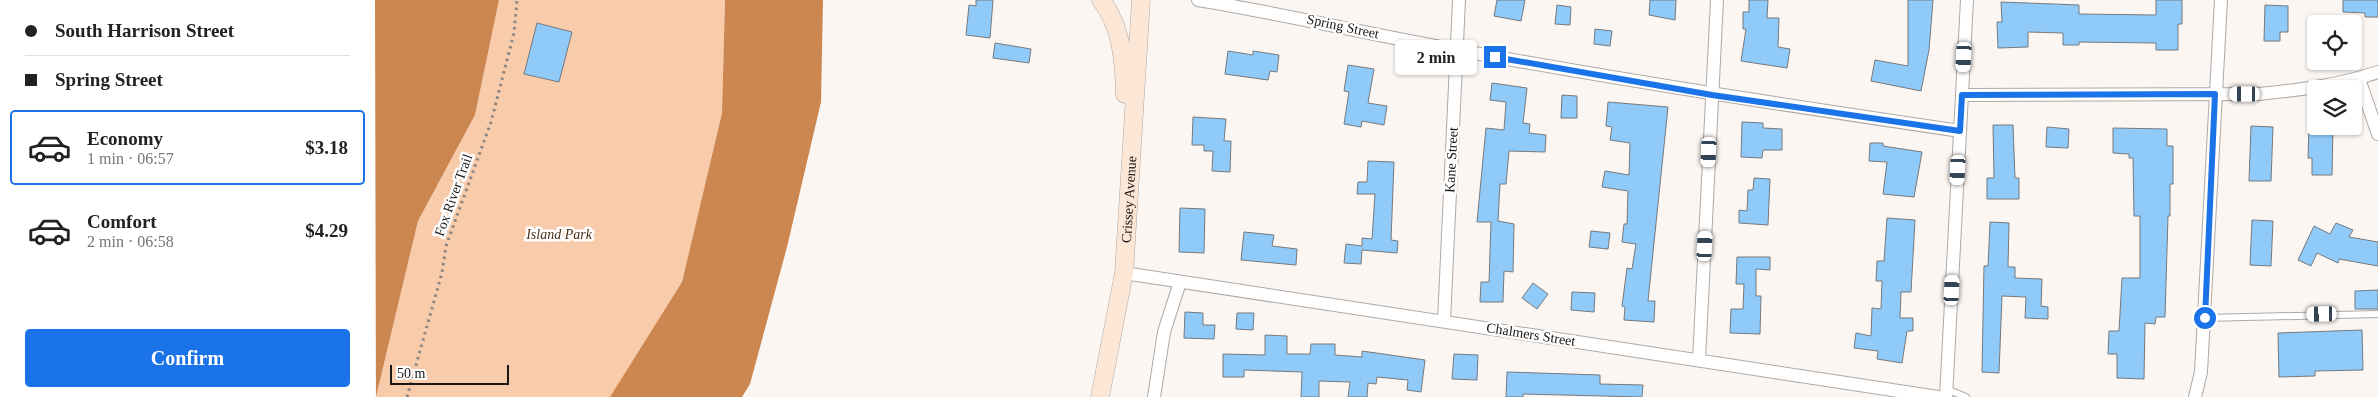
<!DOCTYPE html>
<meta charset="utf-8">
<style>
body{margin:0;font-family:"Times New Roman",serif;background:#f6f6f6;color:#222;height:100vh;display:flex;flex-direction:column;font-size:19px;white-space:nowrap}
*{box-sizing:border-box;margin:0}
p{font-size:16px;color:#767676}
.icon{flex:none;width:28px;height:28px;fill:none;stroke:currentColor;stroke-width:2;stroke-linecap:round;stroke-linejoin:round}
.map{position:relative;flex:1;overflow:hidden}
.details{display:flex;flex-direction:column;background:#fff;width:375px}
.details>*{flex:none}
.top-card{display:grid;align-content:center;height:110px;padding:0 25px;background:#fff}
.fabs{position:absolute;left:1932px;top:15px;display:grid;gap:10px}
.fabs a{display:grid;place-items:center;width:55px;height:55px;border-radius:5px;background:#fff;box-shadow:0 1px 4px #0004;font-size:25px}
.scale{position:absolute;left:15px;bottom:12px;width:119px;box-sizing:border-box;padding-left:5px;border:2px solid #191615;border-top:0;font-size:14px;line-height:18px;white-space:nowrap;color:#191615;-webkit-text-stroke:4px #fff;paint-order:stroke}
.end{position:absolute;width:22px;height:22px;margin:-11px;border:6px solid #1a73e8;background:#fff;box-shadow:0 0 0 2px #fff}
.from{border-radius:50%}
.bubble{position:absolute;height:35px;border-radius:5px;background:#fff;box-shadow:0 1px 4px #0004;font-size:16px;font-weight:700;line-height:35px;text-align:center}
.car{position:absolute;width:15px;height:30px;margin:-15px -8px;border-radius:6px;box-shadow:0 0 4px 1px #0007;background:linear-gradient(#fff 24%,#345 0 40%,#fff 0 76%,#345 0 86%,#fff 0)}
.top-card b{display:flex;align-items:center;gap:18px;height:48px;font-size:19px}
.top-card b+b{border-top:1px solid #e0e0e0}
.top-card i{width:12px;height:12px;background:#222}
ul{padding:0;list-style:none}
li{display:flex;align-items:center;gap:15px;height:75px;margin:0 10px 8px;padding:0 15px;border:2px solid transparent;border-radius:5px}
li div{flex:1}
li b{display:block;font-size:19px}
li em{font-style:normal;font-weight:700}
li.selected{border-color:#1a73e8}
li>.icon{width:45px;height:45px;stroke-width:1.5}
.primary-button{display:flex;gap:10px;margin-top:auto;padding:10px 25px}
.primary-button a{flex:1;height:58px;border-radius:5px;background:#1a73e8;color:#fff;font-size:20px;font-weight:700;line-height:58px;text-align:center}
main{display:flex;flex:1;min-height:0}
.map>svg:first-child{display:block}
.green{fill:#f8cbab}
.water{fill:#cc8650}
.building{fill:#90caf8;stroke:#74797e}
.lines{fill:none;stroke-linecap:round;stroke-linejoin:round}
.service-casing{stroke:#afa9a5;stroke-width:8}
.minor-casing{stroke:#afa9a5;stroke-width:14}
.secondary-casing{stroke:#afa9a5;stroke-width:19}
.path{stroke:#8b8684;stroke-width:3;stroke-dasharray:2.5 4;stroke-linecap:butt}
.service{stroke:#fff;stroke-width:6}
.minor{stroke:#fff;stroke-width:12}
.secondary{stroke:#fce6d5;stroke-width:18}
.route{stroke:#1a73e8;stroke-width:6}
.labels{text-anchor:middle;stroke-width:5;stroke-linejoin:round;paint-order:stroke}
.street-label{font-size:14px;fill:#191615;stroke:#fff}
.park-label{font-size:14px;font-style:italic;fill:#4b2e16;stroke:#fff}
</style>
<main>
<section class="details">
<div class="top-card">
<b><i class="from"></i>South Harrison Street</b>
<b><i></i>Spring Street</b>
</div>
<ul>
<li class="selected"><svg class="icon" aria-label="car" viewBox="0 0 24 24"><path d="M5 17H2v-5l4-1 3-4h7l3 4 3 1v5h-3M9 17h6M6 11h13"/><circle cx="7" cy="17" r="2"/><circle cx="17" cy="17" r="2"/></svg><div><b>Economy</b><p>1 min · 06:57</p></div><em>$3.18</em></li>
<li><svg class="icon" aria-label="car" viewBox="0 0 24 24"><path d="M5 17H2v-5l4-1 3-4h7l3 4 3 1v5h-3M9 17h6M6 11h13"/><circle cx="7" cy="17" r="2"/><circle cx="17" cy="17" r="2"/></svg><div><b>Comfort</b><p>2 min · 06:58</p></div><em>$4.29</em></li>
</ul>
<div class="primary-button"><a>Confirm</a></div>
</section>
<div class="map">
<svg width="2003" height="397" viewBox="0 0 2003 397">
<rect width="100%" height="100%" fill="#fcf6f2"/>
<path class="green" d="M124,0H350L347,113L307,282L236,397H1L43,221L100,115Z"/>
<g class="water">
<path d="M0,0H124L100,115L43,221L1,397Z"/>
<path d="M350,0H448L446,102L412,247L375,384L367,397H235L307,282L347,113Z"/>
</g>
<g class="building">
<path d="M601,0H618L615,38L591,35L594,5L601,6Z"/>
<path d="M1122,0H1150L1146,21L1119,16Z"/>
<path d="M1275,0H1301L1300,20L1274,15Z"/>
<path d="M1374,0H1393L1392,18H1404L1403,47L1415,49L1412,68L1366,61L1371,29H1368V12H1374Z"/>
<path d="M1533,0H1558L1554,50L1546,91L1496,81L1500,60L1533,66Z"/>
<path d="M1781,0H1807V24H1803V50H1781V43L1704,42V45H1688V33L1653,32V47L1623,48L1622,22H1627L1626,2L1704,5V14L1781,15Z"/>
<path d="M1968,0H2003V17H1990V13L1968,12Z"/>
<path d="M1182,5L1196,7L1195,25L1180,24Z"/>
<path d="M1890,5L1913,6V32H1905V41H1889Z"/>
<path d="M162,23L197,32L184,82L149,74Z"/>
<path d="M1220,29L1237,31L1235,46L1219,44Z"/>
<path d="M620,43L656,49L654,63L618,58Z"/>
<path d="M853,51L878,55V51L904,55L902,72L895,71L893,80L850,74Z"/>
<path d="M973,65L999,69L993,103L1012,106L1009,125L987,121L986,127L969,124L974,92L969,91Z"/>
<path d="M1117,83L1152,88L1148,123L1155,124L1154,133L1171,135L1170,152L1134,151L1131,184H1125L1123,221L1139,224L1138,272L1129,271L1128,302H1105L1106,282H1114L1116,222H1102L1111,128L1129,130L1131,102L1115,100Z"/>
<path d="M1187,95L1202,96V118H1186Z"/>
<path d="M1233,102L1293,107L1273,301H1280L1279,322L1249,320L1250,307L1247,306L1252,268L1257,269L1261,244L1247,242L1249,224H1252L1253,191L1227,187L1230,171L1254,175L1255,143L1235,140L1237,127L1231,126Z"/>
<path d="M818,117L851,119L849,141H856L855,172L837,171L838,151H829V145H817Z"/>
<path d="M1367,122L1388,123V128L1407,129V150H1388L1387,158L1366,157Z"/>
<path d="M1618,125H1638L1640,178H1644V199H1612V178H1619Z"/>
<path d="M1876,126L1898,127L1896,181H1874Z"/>
<path d="M1934,126H1958L1957,175H1937V158H1933Z"/>
<path d="M1672,127L1694,129L1693,148L1671,147Z"/>
<path d="M1738,128L1792,129V146H1798V184H1795V216H1793L1790,317H1781L1780,324L1770,323L1769,379L1742,378V354H1733L1734,331H1744L1747,278H1765V216H1759L1758,158H1754V154L1738,153Z"/>
<path d="M1495,143H1508V146L1547,152L1539,197L1508,194L1512,162L1494,161Z"/>
<path d="M993,161L1019,162L1016,240L1023,241L1022,253L987,250L986,264L969,263L971,244L987,246V238L997,239L1000,194H982L983,182H992Z"/>
<path d="M1379,178L1395,179L1393,225L1364,223V210L1372,211L1373,190H1378Z"/>
<path d="M805,208L830,209L829,253L804,252Z"/>
<path d="M1512,218L1540,220L1536,292H1526L1525,318H1538V331H1532L1527,363L1502,359L1503,351L1479,348L1481,333L1496,336L1497,308L1506,309L1507,281H1501L1502,261H1509Z"/>
<path d="M1877,220L1898,221L1896,266L1875,265Z"/>
<path d="M1615,222L1634,223L1633,267H1640V278L1667,279L1666,306L1673,307V319L1650,318L1651,297L1627,296L1624,373L1607,372L1609,266H1613Z"/>
<path d="M1961,223L1978,230L1974,237L2003,242V266L1964,259L1963,263L1942,253L1936,266L1923,260L1939,226L1955,234Z"/>
<path d="M1216,231L1235,233L1233,249L1214,247Z"/>
<path d="M869,232L899,235L897,246L922,249L921,265L866,260Z"/>
<path d="M1362,257H1395V270L1381,269V296H1386L1385,334L1355,333L1356,309H1368L1369,284H1361Z"/>
<path d="M1158,283L1173,294L1162,309L1147,298Z"/>
<path d="M2003,290V309H1980V291Z"/>
<path d="M1197,292L1220,293L1219,312L1196,310Z"/>
<path d="M810,312L828,313V325H840L839,339L809,338Z"/>
<path d="M862,313H879L878,330L861,329Z"/>
<path d="M1987,330L1988,370L1940,371V376L1904,377L1903,333Z"/>
<path d="M890,335L912,336V354H935L936,344H960V355L987,357V351L1050,360L1046,392L1032,390L1033,380L1002,377L1001,384L993,383L992,397H973L975,382L944,381V397H926L927,372L869,370V377H848V354L890,355Z"/>
<path d="M1079,354L1103,355L1102,380L1077,379Z"/>
<path d="M1132,372L1225,375V384L1268,385L1267,397L1148,394V397H1131Z"/>
</g>
<g class="lines">
<defs>
<g id="service">
<path d="M1830,318L2003,314"/>
<path d="M1571,389L1591,397"/>
</g>
<g id="minor">
<path d="M823,0C910,14 996,35 1083,50C1250,81 1417,106 1585,131"/>
<path d="M1984,79L2003,134"/>
<path d="M1587,95L1884,94C1924,90 1965,85 2003,72"/>
<path d="M749,273L1563,397"/>
<path d="M1069,321L1084,0"/>
<path d="M1324,360L1342,0"/>
<path d="M779,397L789,332L805,282"/>
<path d="M1571,397L1592,0"/>
<path d="M1820,397L1826,372L1846,0"/>
</g>
<g id="secondary">
<path d="M726,0C747,27 749,61 750,94"/>
<path id="s1" d="M725,397L749,273L766,0"/>
</g>
</defs>
<use href="#service" class="service-casing"/>
<use href="#minor" class="minor-casing"/>
<use href="#secondary" class="secondary-casing"/>
<path class="path" d="M32,397L67,273L71,246L116,122L139,33L142,0"/>
<use href="#service" class="service"/>
<use href="#minor" class="minor"/>
<use href="#secondary" class="secondary"/>
</g>
<g class="lines">
<path class="route" d="M1120,57L1337,95L1585,131L1587,95L1840,94L1830,318"/>
</g>
<g class="labels">
<g class="street-label">
<text transform="translate(968 26) rotate(12)" y="5">Spring Street</text>
<text transform="translate(1076 160) rotate(-87)" y="5">Kane Street</text>
<text transform="translate(78 195) rotate(-70)" y="5">Fox River Trail</text>
<text dy="5" stroke="none"><textPath href="#s1" startOffset="200">Crissey Avenue</textPath></text>
<text transform="translate(1156 334) rotate(9)" y="5">Chalmers Street</text>
</g>
<g class="park-label">
<text x="184" y="239">Island Park</text>
</g>
</g>
</svg>
<div class="fabs">
<a><svg class="icon" aria-label="locate" viewBox="0 0 24 24"><circle cx="12" cy="12" r="6"/><path d="M12 2v4M12 18v4M2 12h4M18 12h4"/></svg></a>
<a><svg class="icon" aria-label="layers" viewBox="0 0 24 24"><path d="M12 4l9 5-9 5-9-5zM3 14l9 5 9-5"/></svg></a>
</div>
<div class="scale">50 m</div>
<i class="end from" style="left:1830px;top:318px"></i>
<i class="end" style="left:1120px;top:57px"></i>
<div class="bubble" style="left:1020px;top:40px;width:82px">2 min</div>
<i class="car" style="left:1589px;top:57px;rotate:183deg"></i>
<i class="car" style="left:1870px;top:94px;rotate:270deg"></i>
<i class="car" style="left:1334px;top:152px;rotate:183deg"></i>
<i class="car" style="left:1583px;top:170px;rotate:183deg"></i>
<i class="car" style="left:1330px;top:246px;rotate:3deg"></i>
<i class="car" style="left:1577px;top:290px;rotate:3deg"></i>
<i class="car" style="left:1947px;top:314px;rotate:269deg"></i>
</div>
</main>
